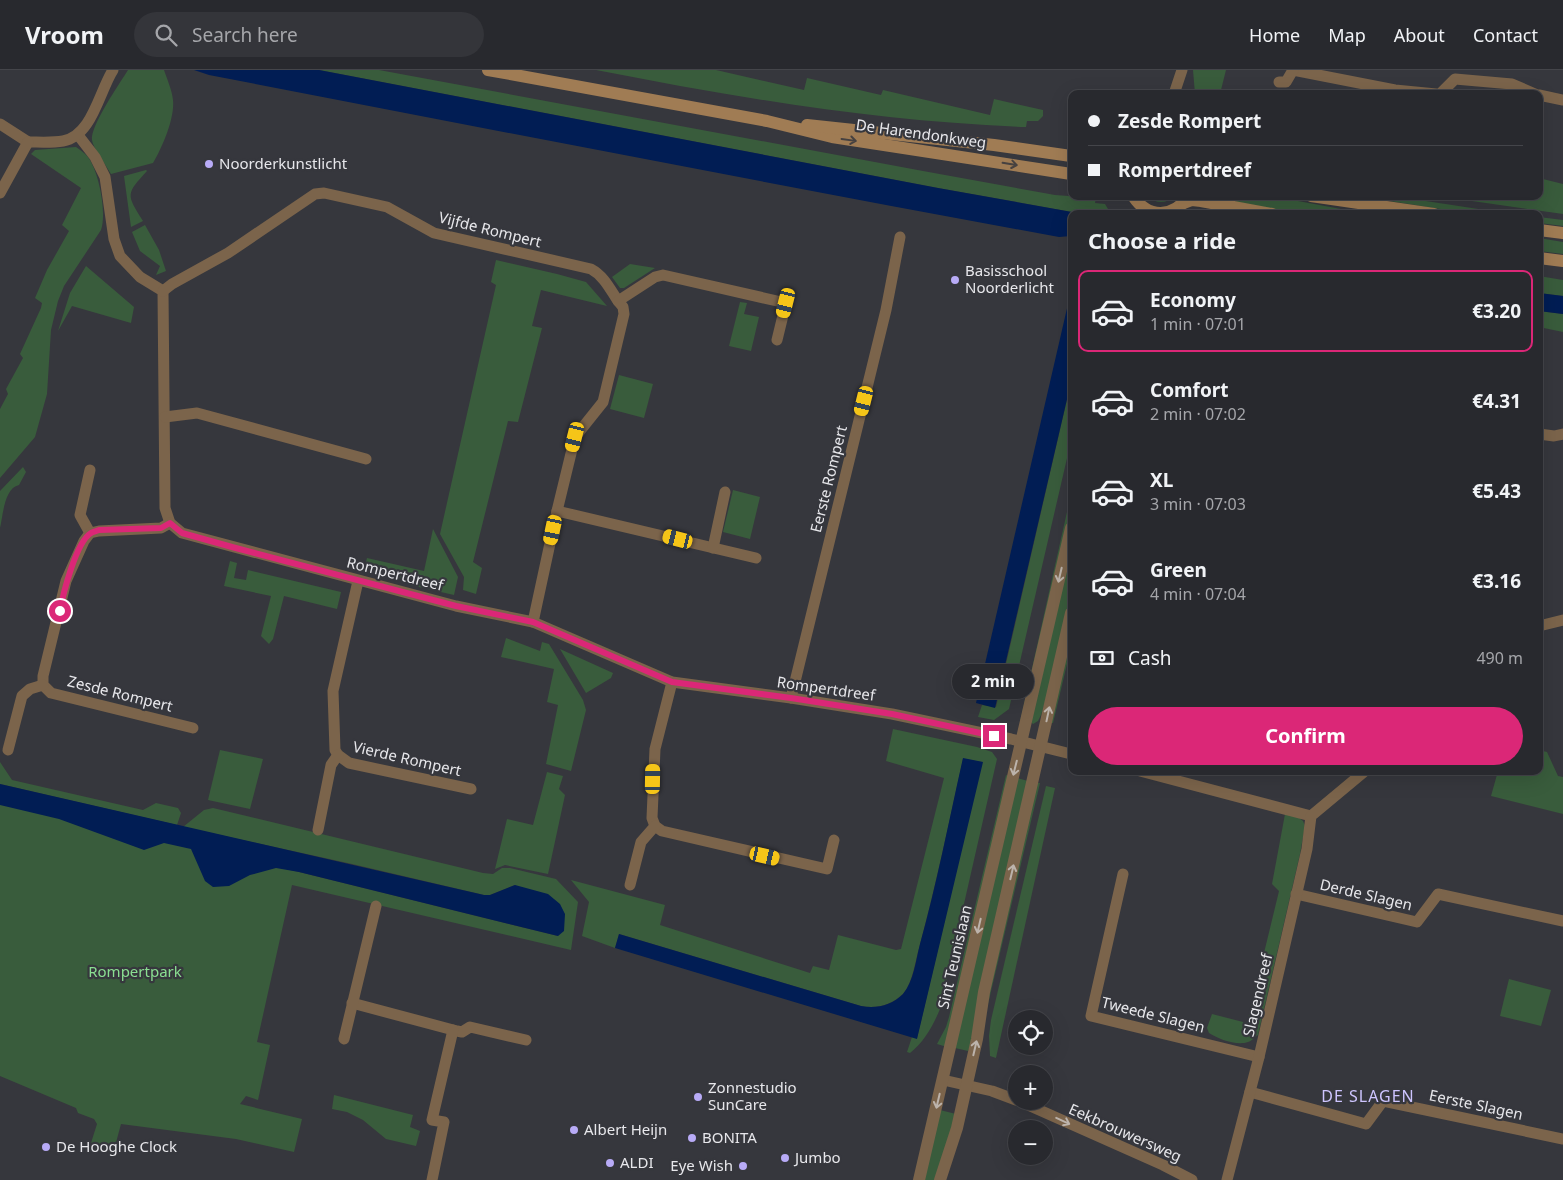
<!DOCTYPE html>
<meta charset="utf-8">
<style>
body{margin:0;font-family:"Noto Sans",sans-serif;background:#34353a;color:#f1f3f6;height:100vh;display:flex;flex-direction:column;font-size:19px;white-space:nowrap}
*{box-sizing:border-box;margin:0}
p{font-size:16px;color:#a5a6aa}
.icon{flex:none;width:28px;height:28px;fill:none;stroke:currentColor;stroke-width:2;stroke-linecap:round;stroke-linejoin:round}
.map{position:relative;flex:1;overflow:hidden}
.sheet{position:absolute;left:1068px;top:140px;width:475px;height:565px;display:flex;flex-direction:column;background:#28292e;border-radius:10px;box-shadow:0 5px 20px #0002,0 0 0 1px #44454a}
.sheet>*{flex:none}
.top-card{position:absolute;left:1068px;top:20px;width:475px;height:110px;border-radius:10px;box-shadow:0 5px 20px #0002,0 0 0 1px #44454a;display:grid;align-content:center;height:110px;padding:0 20px;background:#28292e}
.tools{position:absolute;left:1008px;top:940px;display:grid;gap:10px}
.tools a{display:grid;place-items:center;width:45px;height:45px;border-radius:50%;background:#28292e;box-shadow:0 5px 20px #0002,0 0 0 1px #44454a;font-size:25px}
.end{position:absolute;width:22px;height:22px;margin:-11px;border:6px solid #db2777;background:#fff;box-shadow:0 0 0 2px #fff}
.from{border-radius:50%}
.bubble{position:absolute;height:35px;border-radius:18px;background:#28292e;box-shadow:0 5px 20px #0002,0 0 0 1px #44454a;font-size:16px;font-weight:700;line-height:35px;text-align:center}
.car{position:absolute;width:15px;height:30px;margin:-15px -8px;border-radius:6px;box-shadow:0 0 4px 1px #0007;background:linear-gradient(#f5c518 24%,#345 0 40%,#f5c518 0 76%,#345 0 86%,#f5c518 0)}
.top-card b{display:flex;align-items:center;gap:18px;height:48px;font-size:19px}
.top-card b+b{border-top:1px solid #44454a}
.top-card i{width:12px;height:12px;background:#f1f3f6}
ul{padding:0;list-style:none}
li{display:flex;align-items:center;gap:15px;height:82px;margin:0 10px 8px;padding:0 10px;border:2px solid transparent;border-radius:10px}
li div{flex:1}
li b{display:block;font-size:19px}
li em{font-style:normal;font-weight:700}
li.selected{border-color:#db2777}
li>.icon{width:45px;height:45px;stroke-width:1.5}
h2{padding:0 20px;font-size:22px;line-height:60px}
.pay{display:flex;align-items:center;gap:12px;height:55px;padding:0 20px;font-size:19px}
.pay p{margin-inline-start:auto}
.action{display:flex;gap:10px;margin-top:auto;padding:10px 20px}
.action a{flex:1;height:58px;border-radius:30px;background:#db2777;color:#fff;font-size:20px;font-weight:700;line-height:58px;text-align:center}
header{display:flex;align-items:center;gap:30px;box-sizing:border-box;height:70px;padding:0 25px;background:#28292e;border-bottom:1px solid #44454a}
header strong{font-size:24px}
nav{display:flex;gap:28px;margin-inline-start:auto;font-size:18px}
.search{width:350px;height:45px;background:#34353a;display:flex;align-items:center;gap:12px;box-sizing:border-box;padding:0 18px;border-radius:28px;color:#a5a6aa;font-size:19px}
.map>svg:first-child{display:block}
.green{fill:#395c3c}
.water{fill:#011d54}
.lines{fill:none;stroke-linecap:round;stroke-linejoin:round}
.minor{stroke:#7b644b;stroke-width:11}
.tertiary{stroke:#7b644b;stroke-width:12}
.secondary{stroke:#a07c54;stroke-width:12}
.oneway{stroke:#464140}
.oneway2{stroke:#bcb3ab}
.route{stroke:#db2777;stroke-width:6}
.poi-dot{fill:#b8abf7;stroke:#36373d;stroke-width:2}
.labels{text-anchor:middle;stroke-width:4.5;stroke-linejoin:round;paint-order:stroke}
.street-label{font-size:15px;fill:#e7e7eb;stroke:#36373d}
.poi-label{font-size:15px;fill:#e7e7eb;stroke:#36373d;text-anchor:start}
.park-label{font-size:15px;fill:#8ade91;stroke:#36373d}
.neighbourhood-label{font-size:16px;letter-spacing:1px;fill:#cec5ff;stroke:#36373d}
</style>
<header>
<strong>Vroom</strong>
<div class="search"><svg class="icon" aria-label="search" viewBox="0 0 24 24"><circle cx="10" cy="10" r="6"/><path d="M15 15l6 6"/></svg>Search here</div>
<nav><a>Home</a><a>Map</a><a>About</a><a>Contact</a></nav>
</header>
<div class="map">
<svg width="1563" height="1110" viewBox="0 0 1563 1110">
<rect width="100%" height="100%" fill="#36373d"/>
<g class="green">
<path d="M128,0H164C167,9 172,20 173,30C175,48 162,78 153,93L111,104C106,95 93,78 92,70C90,56 120,13 128,0Z"/>
<path d="M319,0H379L923,101L1055,125L1096,128L1095,133L1105,134L1111,144H1083L938,118Z"/>
<path d="M596,0H716L804,20L807,8L881,25L883,20L990,45L994,29L1043,40V46L1038,51H1027L1026,57C881,52 739,28 596,0Z"/>
<path d="M1193,0H1226L1220,24H1195Z"/>
<path d="M76,77C80,80 85,83 88,87C99,102 107,143 101,160L64,216L58,231L51,260L47,324L35,367L0,408V339L8,324L6,319L23,288L20,284L41,238L42,233L35,228L47,200L69,161L62,155L81,118L31,84L35,80Z"/>
<path d="M146,100L147,101C126,124 126,124 143,151L131,157L124,106Z"/>
<path d="M1539,108L1563,114V144L1437,126H1539Z"/>
<path d="M1147,126H1175C1166,134 1156,134 1147,126Z"/>
<path d="M1227,126H1271L1368,144H1299L1227,130Z"/>
<path d="M1358,126H1393L1511,144H1472Z"/>
<path d="M1539,147L1563,150V156L1539,153Z"/>
<path d="M145,155L159,180L166,201L156,205L160,196L140,181L132,162Z"/>
<path d="M1539,168L1563,172V184L1539,181Z"/>
<path d="M496,190L557,204L586,212L607,236L541,220L532,256L542,258L518,352L508,351L473,492L482,498L476,524L463,520L464,507L440,464L496,215L491,212Z"/>
<path d="M630,194L655,198L624,218H620L612,207Z"/>
<path d="M86,196L134,237L131,253L72,236L58,261L70,223Z"/>
<path d="M1539,206L1563,210V226L1539,223Z"/>
<path d="M740,232L747,233L744,244L759,247L751,281L729,276Z"/>
<path d="M1539,241L1563,244V262L1539,257Z"/>
<path d="M619,305L653,314L644,348L610,339Z"/>
<path d="M1071,312V371L1009,639L994,650L978,647L982,635L996,637Z"/>
<path d="M23,397L26,402L19,415C4,418 3,446 0,458V421Z"/>
<path d="M733,420L760,427L750,469L723,462Z"/>
<path d="M1071,424V440L1024,643L1020,652Z"/>
<path d="M433,459L458,507L454,525L410,515L411,511L364,500L367,488L424,501Z"/>
<path d="M1071,475V525L1051,613L1041,645L1038,651L1033,654L1031,652Z"/>
<path d="M230,491L237,493L234,508L246,510L248,500L341,522L337,539L284,526L273,569L269,574L261,566L271,526L224,516Z"/>
<path d="M1071,561V577L1053,653H1050Z"/>
<path d="M506,568L540,581L542,572L549,574L583,630L586,640L571,701L546,694L558,635L547,632L554,599L501,587Z"/>
<path d="M560,579L613,603L611,608L586,623Z"/>
<path d="M893,659L977,677L992,682L997,689L940,939C933,956 924,972 910,983L907,982L912,967L917,968L982,692L963,689C949,752 936,815 919,878C915,892 913,912 903,924C891,935 877,939 861,936L619,864L615,878L582,866L589,832L571,810L665,835L660,855L810,903L813,896L829,900L838,865L896,880L901,879L944,708L886,691Z"/>
<path d="M220,680L263,689L250,739L208,730Z"/>
<path d="M1539,680L1547,682L1558,706L1563,707V744L1491,726L1498,701H1539Z"/>
<path d="M0,692L12,710L143,740L156,733L178,738L181,743L177,755L0,714Z"/>
<path d="M547,702L563,706L559,719L565,725L548,804L505,795L495,799L507,749L533,755Z"/>
<path d="M1006,705L1008,706L947,977L937,974L946,957L949,947Z"/>
<path d="M1017,708L1028,711L973,968L968,981L955,978Z"/>
<path d="M1037,713H1040L988,934L989,922Z"/>
<path d="M1046,716L1055,718L996,988L990,986L989,966L991,950Z"/>
<path d="M0,732L299,802L558,866L515,815L490,825H484L352,794L183,757L204,740L213,738L483,803L493,804L502,798H510L556,809L578,832L571,880L292,815L257,972L270,975L258,1030L246,1026L240,1034L302,1049L294,1082L236,1069L121,1054L114,1080L91,1073L97,1054L94,1049L78,1043L76,1038L0,1006Z"/>
<path d="M1285,744L1298,747L1303,751L1305,756L1300,784L1258,965C1255,967 1252,971 1248,972C1237,976 1218,969 1209,963L1207,958L1212,944L1247,953L1279,821L1272,814Z"/>
<path d="M1509,909L1551,920L1541,956L1500,946Z"/>
<path d="M334,1025L413,1045L410,1057L420,1061L416,1076L386,1069L363,1050L347,1042L332,1039Z"/>
<path d="M940,1040L956,1044L936,1110H923Z"/>
</g>
<g class="water">
<path d="M194,0H319L938,118L1083,144H1071V166L1059,167C776,115 493,60 209,5Z"/>
<path d="M1071,221V312L995,638L976,633Z"/>
<path d="M1539,223L1563,226V244L1539,241Z"/>
<path d="M963,688L983,692L917,969L615,878L619,864L861,936C877,939 892,935 903,924C914,911 916,889 920,874C937,813 949,750 963,688Z"/>
<path d="M0,714L484,825H490L515,815L548,824L560,834L565,844L564,861L558,866L299,802L276,798L250,805L229,816L213,817L205,811L191,779L164,773L144,780L59,749L0,735Z"/>
</g>
<g class="lines">
<g class="minor">
<path d="M1293,0L1395,20L1436,24"/>
<path d="M1279,12H1286L1293,0"/>
<path d="M1174,24L1182,0"/>
<path d="M1440,24L1455,9L1512,14L1535,24"/>
<path d="M1539,25L1563,30"/>
<path d="M0,54L28,72"/>
<path d="M78,65L95,87L105,107L114,169L120,186L140,207L163,221L165,438L170,453L182,463L456,536L533,552L672,612L791,628L892,644L1011,669L1071,684"/>
<path d="M28,72C39,72 52,73 63,71C92,66 99,22 113,0"/>
<path d="M0,123L28,72"/>
<path d="M163,221L172,214L228,183L315,124L324,123L387,137L434,163L591,199C604,206 610,219 618,231"/>
<path d="M165,347L197,343L366,389"/>
<path d="M1539,364L1554,366L1563,364"/>
<path d="M90,400L80,445L90,463"/>
<path d="M557,441L756,488"/>
<path d="M170,453L161,458L99,461L90,463L84,471L66,511L43,606V615L51,623L193,658"/>
<path d="M713,478L725,422"/>
<path d="M358,511L333,621L335,680L338,685L349,693L471,719"/>
<path d="M533,552L557,441L575,367L603,332L624,244L623,237L618,231L655,207L663,205L786,233L777,270"/>
<path d="M1539,556L1563,550"/>
<path d="M672,612L655,679L652,748L655,756L662,761L827,799L834,770"/>
<path d="M791,628L886,240L900,167"/>
<path d="M8,680L22,626L30,619L43,615"/>
<path d="M1140,701L1311,746"/>
<path d="M318,760L331,695L338,685"/>
<path d="M1123,804L1091,946L1259,987"/>
<path d="M630,815L641,772L655,756"/>
<path d="M1296,824L1417,852L1438,824L1563,851"/>
<path d="M352,933L457,961L462,962L470,957L526,970"/>
<path d="M344,969L376,836"/>
<path d="M943,1010L992,1021L1016,1030"/>
<path d="M1250,1022L1366,1054L1383,1031L1563,1069"/>
<path d="M1019,1031L1163,1095L1192,1110"/>
<path d="M432,1110L444,1052L432,1050L453,960"/>
<path d="M1227,1110L1259,987L1307,779L1311,746L1365,701"/>
</g>
<g class="tertiary">
<path d="M919,1110L1071,458"/>
<path d="M940,1110L957,1058L977,969L984,922L1071,543"/>
</g>
<g class="secondary">
<path d="M488,0L767,51L832,67L1071,104"/>
<path d="M807,55L994,75L1071,86"/>
<path d="M1133,126C1148,149 1173,148 1189,126"/>
<path d="M1311,126L1434,144"/>
<path d="M1184,133L1192,130L1201,131L1272,144"/>
<path d="M1539,160L1563,163"/>
<path d="M1539,188L1563,191"/>
</g>
</g>
<defs><path id="oneway-shaft" d="M-6 0H5M1.5-3L5.5 0L1.5 3" fill="none" stroke-width="1.6" stroke-linecap="round" stroke-linejoin="round" transform="scale(1.25)"/></defs>
<g class="oneway">
<use href="#oneway-shaft" transform="translate(849 70) rotate(8)"/>
<use href="#oneway-shaft" transform="translate(1010 94) rotate(9)"/>
</g>
<g class="oneway2">
<use href="#oneway-shaft" transform="translate(1060 505) rotate(103)"/>
<use href="#oneway-shaft" transform="translate(1048 644) rotate(-78)"/>
<use href="#oneway-shaft" transform="translate(1015 698) rotate(104)"/>
<use href="#oneway-shaft" transform="translate(1012 802) rotate(-77)"/>
<use href="#oneway-shaft" transform="translate(979 856) rotate(103)"/>
<use href="#oneway-shaft" transform="translate(975 978) rotate(-77)"/>
<use href="#oneway-shaft" transform="translate(938 1031) rotate(103)"/>
<use href="#oneway-shaft" transform="translate(1063 1051) rotate(25)"/>
</g>
<g class="lines">
<path class="route" d="M60,541C63,524 76,472 91,463C93,462 96,461 99,460L161,458L170,453L182,463L232,477L456,536L533,552L672,612L791,628L892,644L994,666"/>
</g>
<g class="poi-dot">
<circle cx="209" cy="94" r="5"/>
<circle cx="955" cy="210" r="5"/>
<circle cx="698" cy="1027" r="5"/>
<circle cx="574" cy="1060" r="5"/>
<circle cx="692" cy="1068" r="5"/>
<circle cx="46" cy="1077" r="5"/>
<circle cx="785" cy="1088" r="5"/>
<circle cx="610" cy="1093" r="5"/>
<circle cx="743" cy="1096" r="5"/>
</g>
<g class="labels">
<g class="street-label">
<text transform="translate(921 64) rotate(8)" y="5">De Harendonkweg</text>
<text transform="translate(490 160) rotate(14)" y="5">Vijfde Rompert</text>
<text transform="translate(829 409) rotate(-76)" y="5">Eerste Rompert</text>
<text transform="translate(395 504) rotate(14)" y="5">Rompertdreef</text>
<text transform="translate(826 619) rotate(8)" y="5">Rompertdreef</text>
<text transform="translate(120 624) rotate(14)" y="5">Zesde Rompert</text>
<text transform="translate(407 689) rotate(13)" y="5">Vierde Rompert</text>
<text transform="translate(1366 825) rotate(13)" y="5">Derde Slagen</text>
<text transform="translate(955 887) rotate(-77)" y="5">Sint Teunislaan</text>
<text transform="translate(1258 925) rotate(-77)" y="5">Slagendreef</text>
<text transform="translate(1153 945) rotate(14)" y="5">Tweede Slagen</text>
<text transform="translate(1476 1035) rotate(12)" y="5">Eerste Slagen</text>
<text transform="translate(1125 1063) rotate(24)" y="5">Eekbrouwersweg</text>
</g>
<g class="poi-label">
<text x="219" y="99">Noorderkunstlicht</text>
<text x="965" y="206">Basisschool<tspan x="965" dy="17">Noorderlicht</tspan></text>
<text x="708" y="1023">Zonnestudio<tspan x="708" dy="17">SunCare</tspan></text>
<text x="584" y="1065">Albert Heijn</text>
<text x="702" y="1073">BONITA</text>
<text x="56" y="1082">De Hooghe Clock</text>
<text x="795" y="1093">Jumbo</text>
<text x="620" y="1098">ALDI</text>
<text x="733" y="1101" text-anchor="end">Eye Wish</text>
</g>
<g class="park-label">
<text x="135" y="907">Rompertpark</text>
</g>
<g class="neighbourhood-label">
<text x="1368" y="1032">DE SLAGEN</text>
</g>
</g>
</svg>
<div class="tools">
<a><svg class="icon" aria-label="locate" viewBox="0 0 24 24"><circle cx="12" cy="12" r="6"/><path d="M12 2v4M12 18v4M2 12h4M18 12h4"/></svg></a>
<a>+</a>
<a>−</a>
</div>
<i class="end from" style="left:60px;top:541px"></i>
<i class="end" style="left:994px;top:666px"></i>
<div class="bubble" style="left:952px;top:594px;width:82px">2 min</div>
<i class="car" style="left:786px;top:233px;rotate:194deg"></i>
<i class="car" style="left:864px;top:331px;rotate:194deg"></i>
<i class="car" style="left:575px;top:367px;rotate:194deg"></i>
<i class="car" style="left:553px;top:460px;rotate:192deg"></i>
<i class="car" style="left:678px;top:469px;rotate:284deg"></i>
<i class="car" style="left:653px;top:709px;rotate:1deg"></i>
<i class="car" style="left:765px;top:786px;rotate:103deg"></i>
<div class="top-card">
<b><i class="from"></i>Zesde Rompert</b>
<b><i></i>Rompertdreef</b>
</div>
<section class="sheet">
<h2>Choose a ride</h2>
<ul>
<li class="selected"><svg class="icon" aria-label="car" viewBox="0 0 24 24"><path d="M5 17H2v-5l4-1 3-4h7l3 4 3 1v5h-3M9 17h6M6 11h13"/><circle cx="7" cy="17" r="2"/><circle cx="17" cy="17" r="2"/></svg><div><b>Economy</b><p>1 min · 07:01</p></div><em>€3.20</em></li>
<li><svg class="icon" aria-label="car" viewBox="0 0 24 24"><path d="M5 17H2v-5l4-1 3-4h7l3 4 3 1v5h-3M9 17h6M6 11h13"/><circle cx="7" cy="17" r="2"/><circle cx="17" cy="17" r="2"/></svg><div><b>Comfort</b><p>2 min · 07:02</p></div><em>€4.31</em></li>
<li><svg class="icon" aria-label="car" viewBox="0 0 24 24"><path d="M5 17H2v-5l4-1 3-4h7l3 4 3 1v5h-3M9 17h6M6 11h13"/><circle cx="7" cy="17" r="2"/><circle cx="17" cy="17" r="2"/></svg><div><b>XL</b><p>3 min · 07:03</p></div><em>€5.43</em></li>
<li><svg class="icon" aria-label="car" viewBox="0 0 24 24"><path d="M5 17H2v-5l4-1 3-4h7l3 4 3 1v5h-3M9 17h6M6 11h13"/><circle cx="7" cy="17" r="2"/><circle cx="17" cy="17" r="2"/></svg><div><b>Green</b><p>4 min · 07:04</p></div><em>€3.16</em></li>
</ul>
<div class="pay"><svg class="icon" aria-label="cash" viewBox="0 0 24 24"><path d="M3 7h18v10H3z"/><circle cx="12" cy="12" r="2"/></svg>Cash<p>490 m</p></div>
<div class="action"><a>Confirm</a></div>
</section>
</div>
